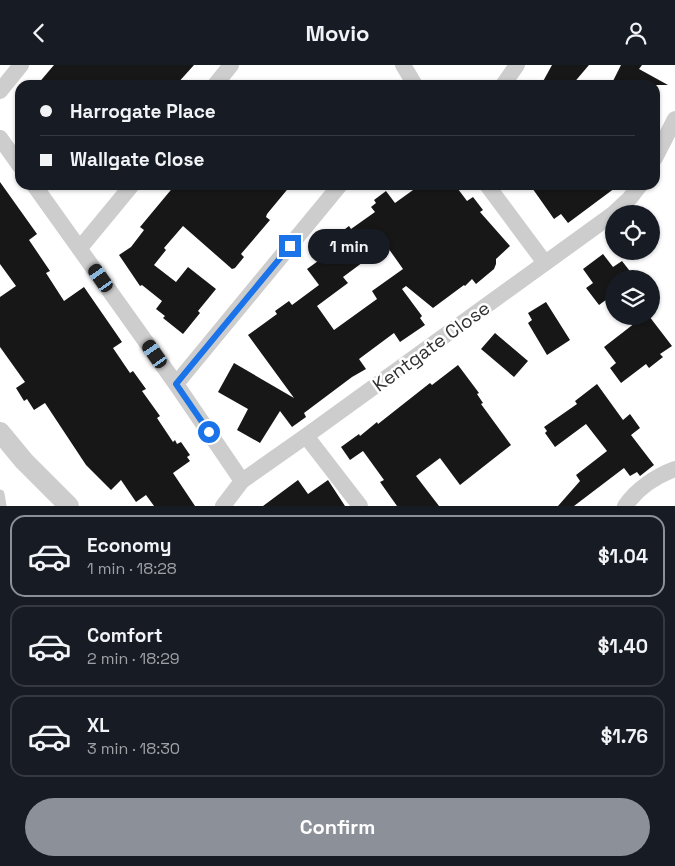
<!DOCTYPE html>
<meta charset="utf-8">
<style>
body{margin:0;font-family:"Space Grotesk",sans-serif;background:#20242c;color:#f1f3f6;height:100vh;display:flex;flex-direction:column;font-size:19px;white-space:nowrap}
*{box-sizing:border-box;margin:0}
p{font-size:16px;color:#9ea1a6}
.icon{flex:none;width:28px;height:28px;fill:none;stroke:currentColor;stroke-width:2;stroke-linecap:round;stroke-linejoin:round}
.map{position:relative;height:441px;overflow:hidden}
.drawer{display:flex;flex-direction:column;background:#171b24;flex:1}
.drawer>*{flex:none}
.top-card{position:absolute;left:15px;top:15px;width:645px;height:110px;border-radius:15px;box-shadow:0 1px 4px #0004;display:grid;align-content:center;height:110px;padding:0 25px;background:#171b24}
.fabs{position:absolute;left:605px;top:140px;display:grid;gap:10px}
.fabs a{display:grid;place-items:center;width:55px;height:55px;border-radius:50%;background:#171b24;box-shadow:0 1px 4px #0004;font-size:25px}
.end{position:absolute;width:22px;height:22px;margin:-11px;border:6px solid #1a73e8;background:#fff;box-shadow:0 0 0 2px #fff}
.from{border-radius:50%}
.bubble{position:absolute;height:35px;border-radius:18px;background:#171b24;box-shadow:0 1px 4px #0004;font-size:16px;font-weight:700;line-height:35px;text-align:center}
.car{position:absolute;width:15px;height:30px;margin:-15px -8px;border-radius:6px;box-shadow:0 0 4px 1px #0007;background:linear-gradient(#222 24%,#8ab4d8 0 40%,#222 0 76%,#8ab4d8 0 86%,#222 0)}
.top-card b{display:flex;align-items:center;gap:18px;height:48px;font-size:19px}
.top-card b+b{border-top:1px solid #363941}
.top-card i{width:12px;height:12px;background:#f1f3f6}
ul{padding:9px 0 0;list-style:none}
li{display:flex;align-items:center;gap:15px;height:82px;margin:0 10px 8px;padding:0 15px;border:2px solid #363941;border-radius:15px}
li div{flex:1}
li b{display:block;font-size:19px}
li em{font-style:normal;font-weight:700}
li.selected{border-color:#8c9099}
li>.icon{width:45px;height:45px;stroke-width:1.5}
.primary-button{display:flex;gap:10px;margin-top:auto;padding:10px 25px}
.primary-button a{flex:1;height:58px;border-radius:30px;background:#8c9099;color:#fff;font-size:20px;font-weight:700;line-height:58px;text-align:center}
header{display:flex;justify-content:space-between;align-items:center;height:65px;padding:0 25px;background:#171b24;font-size:22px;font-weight:700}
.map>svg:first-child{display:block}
.building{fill:#171717;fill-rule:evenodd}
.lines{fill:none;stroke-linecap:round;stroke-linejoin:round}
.service{stroke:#cdcdcd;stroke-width:9}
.minor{stroke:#cdcdcd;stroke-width:16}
.tertiary{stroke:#cdcdcd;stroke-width:20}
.route{stroke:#1a73e8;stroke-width:6}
.labels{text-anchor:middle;stroke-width:5;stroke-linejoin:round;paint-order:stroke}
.street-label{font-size:19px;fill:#303030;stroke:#fff}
</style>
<header><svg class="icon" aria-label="back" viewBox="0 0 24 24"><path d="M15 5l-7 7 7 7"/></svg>Movio<svg class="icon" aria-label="person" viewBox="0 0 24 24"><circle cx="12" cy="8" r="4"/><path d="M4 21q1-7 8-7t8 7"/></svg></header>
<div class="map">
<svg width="675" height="441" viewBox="0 0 675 441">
<rect width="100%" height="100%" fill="#fff"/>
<g class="building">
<path d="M54,0H194L176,20H37Z"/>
<path d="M552,0H589L572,20H541Z"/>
<path d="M621,0H642L639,4L668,20H611Z"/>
<path d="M0,117L37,169L29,175L50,206L46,208L64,236L84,222L122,277L113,283L130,308L133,306L146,324L142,326L160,351L157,353L173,377L175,375L177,379L181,377L190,390L187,392L190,396L173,408L195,441H154L146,430L136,437L121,415L111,425L86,400L45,338L34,345L27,334L24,336L16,323L25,317L0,282V232L16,221L0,199Z"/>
<path d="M175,120H291L267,149L266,152L270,155L241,189L244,192L235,203L232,204L183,161L164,183L166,185L154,200L176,217L188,202L216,224L198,246L200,248L183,269L163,253L165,251L156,244L162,236L142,220L140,221L119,190L131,182L144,165L140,162Z"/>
<path d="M420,120H455L467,136L473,132L483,145L480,147L510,181L496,194V199L494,204L476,219L472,214L465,221L464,220L433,243L406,221L402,224L422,251L420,253L425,260L400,277L394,268L359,294L366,304L352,312L304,348L306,352L292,362L280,346L260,378L237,365L248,344L218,327L234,298L294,333L248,270L277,249L275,246L289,236L292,240L319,220L307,204L343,178L337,170L349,161L351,164L375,147L371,142L376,138L374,135L386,126L395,138ZM386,180L403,204L372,226L377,234L334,265L317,241L348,218L343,212Z"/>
<path d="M530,120H619L568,158L561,149L554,154Z"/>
<path d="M603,189L613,202L622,196L636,214H614V229L599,240L586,223L593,218L583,204Z"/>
<path d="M546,237L570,275L547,290L528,258L532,255L528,248Z"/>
<path d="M644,251H649L672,281L660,289L663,292L649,303L646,299L621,318L610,303L616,298L604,282Z"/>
<path d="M495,268L528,296L514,312L481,284Z"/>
<path d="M458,300L479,328L477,329L483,338L481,339L511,380L460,420L440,393L416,411L439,441H397L380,417L384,415L363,386L350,395L341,382L359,369L360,371L377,357L378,359L430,318L432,320Z"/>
<path d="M597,319L623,355L630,349L640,363L631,370L654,400L640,411L637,407L630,411L624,403L574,441H558L580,416L576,410L607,386L586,359L555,382L545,368L547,366L544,362L577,339L575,336Z"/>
<path d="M298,415L308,429L328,415L345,441H263Z"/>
</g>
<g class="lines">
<path class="service" d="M0,429L2,441"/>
<g class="minor">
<path d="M403,0L415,20"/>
<path d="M215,20L231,0"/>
<path d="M503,20L517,0"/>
<path d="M0,26L21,0"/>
<path d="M0,73L20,101"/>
<path d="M655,93L675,54"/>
<path d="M34,120L176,319L242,416"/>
<path d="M487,120L545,198"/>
<path d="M80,183L132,120"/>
<path d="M176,319L340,120"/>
<path d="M306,371L360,441"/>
<path d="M223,441L242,416L306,371L613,149L630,133L640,120"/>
<path d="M625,441C637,424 656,411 675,404"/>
</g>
<path class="tertiary" d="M0,367L24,396L69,441"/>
</g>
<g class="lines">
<path class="route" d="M209,367L176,319L290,181"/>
</g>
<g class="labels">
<g class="street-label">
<text transform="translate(431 281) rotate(-36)" y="7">Kentgate Close</text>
</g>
</g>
</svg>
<div class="fabs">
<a><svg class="icon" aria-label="locate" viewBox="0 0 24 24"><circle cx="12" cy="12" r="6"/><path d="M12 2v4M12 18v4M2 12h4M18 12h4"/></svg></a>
<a><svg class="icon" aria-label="layers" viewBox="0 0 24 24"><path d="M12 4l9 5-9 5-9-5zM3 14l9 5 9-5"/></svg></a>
</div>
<i class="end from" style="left:209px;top:367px"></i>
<i class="end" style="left:290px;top:181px"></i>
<div class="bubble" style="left:308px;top:164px;width:82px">1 min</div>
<i class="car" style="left:101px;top:213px;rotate:325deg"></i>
<i class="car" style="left:155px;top:289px;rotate:325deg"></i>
<div class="top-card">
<b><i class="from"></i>Harrogate Place</b>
<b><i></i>Wallgate Close</b>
</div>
</div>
<section class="drawer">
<ul>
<li class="selected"><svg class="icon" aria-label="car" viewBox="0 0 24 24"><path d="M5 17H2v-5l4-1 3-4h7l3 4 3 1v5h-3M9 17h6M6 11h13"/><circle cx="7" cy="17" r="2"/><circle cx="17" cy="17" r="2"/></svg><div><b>Economy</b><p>1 min · 18:28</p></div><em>$1.04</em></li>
<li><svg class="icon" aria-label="car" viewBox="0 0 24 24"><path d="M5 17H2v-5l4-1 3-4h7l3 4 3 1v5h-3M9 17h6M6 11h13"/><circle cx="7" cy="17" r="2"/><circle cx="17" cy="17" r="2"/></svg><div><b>Comfort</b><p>2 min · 18:29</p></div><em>$1.40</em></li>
<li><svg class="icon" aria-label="car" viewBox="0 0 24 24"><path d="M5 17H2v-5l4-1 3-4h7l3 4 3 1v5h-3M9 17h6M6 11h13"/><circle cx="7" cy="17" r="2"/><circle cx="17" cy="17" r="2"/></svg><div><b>XL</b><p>3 min · 18:30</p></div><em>$1.76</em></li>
</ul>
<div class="primary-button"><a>Confirm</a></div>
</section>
